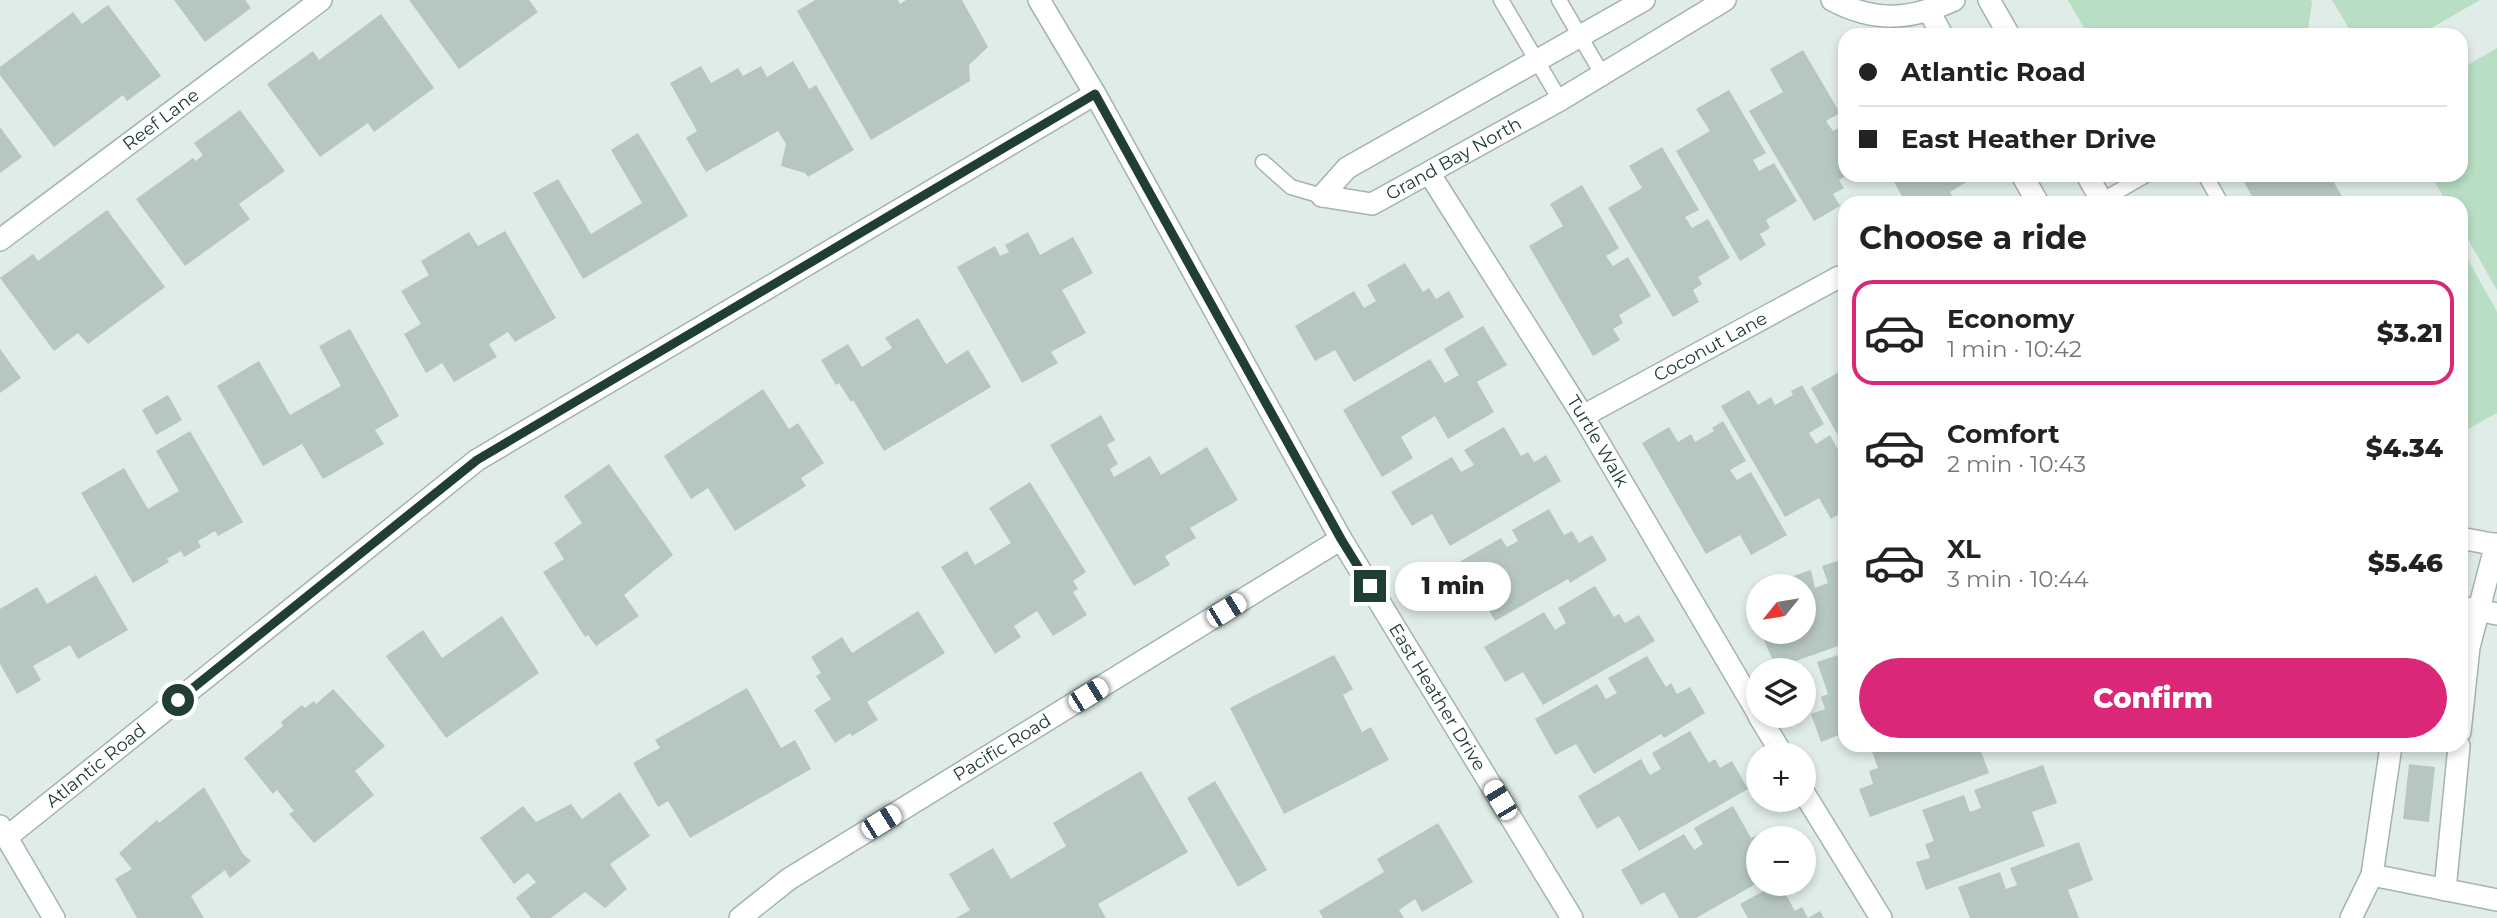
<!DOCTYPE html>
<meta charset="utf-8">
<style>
body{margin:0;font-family:Montserrat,sans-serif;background:#f2f2f2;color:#222;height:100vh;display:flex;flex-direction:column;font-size:26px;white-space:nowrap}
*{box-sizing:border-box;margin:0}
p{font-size:23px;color:#767676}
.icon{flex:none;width:38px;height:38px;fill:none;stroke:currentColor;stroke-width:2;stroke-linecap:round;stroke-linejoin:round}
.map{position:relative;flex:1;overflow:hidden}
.side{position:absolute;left:1838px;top:196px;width:630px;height:556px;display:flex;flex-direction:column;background:#fff;border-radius:21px;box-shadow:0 4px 10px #0003}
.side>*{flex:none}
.guide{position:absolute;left:1838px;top:28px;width:630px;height:154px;border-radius:21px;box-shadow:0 4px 10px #0003;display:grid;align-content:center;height:154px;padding:0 21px;background:#fff}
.needle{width:46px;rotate:240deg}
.fabs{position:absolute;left:1746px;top:574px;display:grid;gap:14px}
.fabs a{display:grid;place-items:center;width:70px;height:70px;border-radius:50%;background:#fff;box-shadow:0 4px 10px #0003;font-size:35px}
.end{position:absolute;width:32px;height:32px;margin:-16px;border:9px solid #203d36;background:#fff;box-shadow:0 0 0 4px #fff}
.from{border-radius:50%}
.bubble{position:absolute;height:49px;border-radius:24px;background:#fff;box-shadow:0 4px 10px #0003;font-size:23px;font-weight:800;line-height:49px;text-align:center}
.car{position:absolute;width:21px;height:42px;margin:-21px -10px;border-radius:9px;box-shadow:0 0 5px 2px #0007;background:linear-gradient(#fff 24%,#345 0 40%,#fff 0 76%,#345 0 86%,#fff 0)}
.guide b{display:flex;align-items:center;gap:24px;height:66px;font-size:26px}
.guide b+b{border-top:2px solid #e0e0e0}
.guide i{width:18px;height:18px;background:#222}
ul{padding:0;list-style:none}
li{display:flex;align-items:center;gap:21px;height:105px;margin:0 14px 10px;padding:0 7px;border:4px solid transparent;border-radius:21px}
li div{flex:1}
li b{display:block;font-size:26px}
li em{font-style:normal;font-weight:800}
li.active{border-color:#db2777}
li>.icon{width:63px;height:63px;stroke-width:1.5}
h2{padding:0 21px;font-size:32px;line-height:84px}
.cta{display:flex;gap:14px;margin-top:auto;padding:14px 21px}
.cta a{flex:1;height:80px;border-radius:42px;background:#db2777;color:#fff;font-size:28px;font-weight:800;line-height:80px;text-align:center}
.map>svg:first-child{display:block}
.green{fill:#b8dec3}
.building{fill:#b6c7c0}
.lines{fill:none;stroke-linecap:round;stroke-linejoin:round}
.lane-casing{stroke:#a3b4ae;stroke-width:17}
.street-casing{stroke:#a3b4ae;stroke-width:24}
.lane{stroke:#fff;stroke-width:14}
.street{stroke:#fff;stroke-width:21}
.route{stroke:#203d36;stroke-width:9}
.labels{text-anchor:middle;stroke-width:6;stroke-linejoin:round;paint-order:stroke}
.street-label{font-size:18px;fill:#203d36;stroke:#f1f8f5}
</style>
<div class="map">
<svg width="2497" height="918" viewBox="0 0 2497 918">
<rect width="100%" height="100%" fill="#e0ece7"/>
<g class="green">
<path d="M2068,0H2311L2312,3L2308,29L2297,35H2088Z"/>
<path d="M2332,0H2480L2419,35H2353Z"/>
<path d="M2497,48V290L2461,227L2460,203H2447L2431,175H2460L2461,69Z"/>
<path d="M2461,247L2497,312V413L2461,433Z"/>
</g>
<g class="building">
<path d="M174,0H245L251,8L205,42Z"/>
<path d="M409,0H529L538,12L459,69Z"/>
<path d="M815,0H898L900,4L906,0H962L988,47L969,65L970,81L871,140L797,11Z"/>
<path d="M108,5L161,76L127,101L123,95L54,147L0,75V67L73,12L82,24Z"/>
<path d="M381,14L434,88L374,132L368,123L320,157L267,84L313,51L319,60Z"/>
<path d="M1803,50L1840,113L1826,121L1833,131L1844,125V175H1848L1839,180L1844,188L1833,194L1840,206L1814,221L1749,111L1783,92L1770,69Z"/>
<path d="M793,61L809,89L816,85L854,150L808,177L805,173L781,166L786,144L778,131L706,172L686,138L697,131L670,83L701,66L711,83L738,68L743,76L761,66L767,77Z"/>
<path d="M1729,90L1766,153L1753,160L1759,171L1774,163L1797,201L1766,220L1770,228L1760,234L1766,245L1740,261L1676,151L1710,131L1696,109Z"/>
<path d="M240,110L285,171L239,204L250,219L185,266L136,199L193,158L196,161L203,155L194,143Z"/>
<path d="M0,127L22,157L0,173Z"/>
<path d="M638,133L688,216L583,279L533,193L558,179L591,234L642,203L611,150Z"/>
<path d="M1662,147L1699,210L1685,217L1692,228L1708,219L1730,258L1698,277L1702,284L1693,290L1699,302L1673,317L1608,208L1642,188L1629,166Z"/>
<path d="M1890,175H1978L1950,192L1954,200L1949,203H1906Z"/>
<path d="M2240,175H2338L2332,179L2346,203H2256Z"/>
<path d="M1582,185L1619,248L1606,256L1613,266L1628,257L1651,296L1619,315L1623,323L1613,329L1620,340L1593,356L1529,246L1563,226L1550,204Z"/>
<path d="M107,210L165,287L88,344L78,333L54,351L0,278L33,254L38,261Z"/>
<path d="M505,231L556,318L515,342L508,332L489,344L497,357L454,382L442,363L426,373L404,334L421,324L401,291L429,275L421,261L469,232L478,246Z"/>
<path d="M1028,232L1040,255L1073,237L1093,273L1062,290L1086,333L1051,352L1058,363L1022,383L957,267L995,246L1000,256L1009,252L1005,245Z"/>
<path d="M1405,263L1423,292L1429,288L1436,299L1449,291L1464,317L1354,382L1335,350L1315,361L1295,326L1354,291L1364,308L1376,301L1367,285Z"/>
<path d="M918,318L946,364L968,350L991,387L884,451L853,400L851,402L839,383L836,385L821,360L848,344L862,367L892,348L885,338Z"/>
<path d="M1483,326L1507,365L1477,382L1494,412L1448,439L1435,416L1401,437L1413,458L1382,477L1343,410L1430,359L1445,383L1459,375L1444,349Z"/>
<path d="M350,329L399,416L375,430L384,444L323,479L302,444L263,466L217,386L259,361L290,415L341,386L319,346Z"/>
<path d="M0,349L21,378L0,393Z"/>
<path d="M1839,372L1844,382V446L1811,388Z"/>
<path d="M1802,385L1824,424L1809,433L1816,444L1830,435L1844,460V511L1831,519L1819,498L1785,517L1721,406L1749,390L1758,405L1771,397L1775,405L1793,395L1791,391Z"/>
<path d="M763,389L789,429L798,423L824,463L801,478L806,486L735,531L708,488L691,499L664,456Z"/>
<path d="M168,395L182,420L156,435L142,410Z"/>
<path d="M1101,415L1115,440L1107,445L1118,464L1110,469L1114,477L1150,456L1161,475L1207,447L1238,500L1190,528L1196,538L1165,556L1170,565L1134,586L1050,445Z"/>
<path d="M1723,421L1746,461L1730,470L1737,480L1751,472L1787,535L1751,555L1740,535L1706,554L1642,443L1669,427L1678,442L1691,434L1695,442L1714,431L1712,428Z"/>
<path d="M1504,427L1521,456L1528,452L1534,462L1546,455L1561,481L1450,546L1432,514L1412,526L1391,492L1452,457L1461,472L1474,465L1464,450Z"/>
<path d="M190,431L243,522L218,536L215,531L198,541L201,547L184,557L181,551L167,559L169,562L133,583L81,493L124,468L148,509L179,491L156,451Z"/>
<path d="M609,464L673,555L624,595L639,616L596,646L588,635L585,637L543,572L564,559L554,543L582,523L564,496Z"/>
<path d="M1030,482L1086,572L1073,581L1078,589L1073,592L1087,615L1053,636L1037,611L1014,626L1021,637L995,654L941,567L967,551L975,565L1011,543L989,508Z"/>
<path d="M1549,509L1564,535L1572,531L1579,543L1592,535L1607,560L1570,583L1568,579L1495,621L1476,589L1456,600L1440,573L1501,538L1507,547L1518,541L1512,530Z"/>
<path d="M1844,559V644L1776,668L1764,640L1776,636L1775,632H1804V586H1770L1769,584L1811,570L1815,588L1828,583L1822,566Z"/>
<path d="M96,575L128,630L78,659L70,645L33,666L41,680L17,694L0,664V609L37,587L47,604Z"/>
<path d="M1595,586L1614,617L1619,614L1625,623L1639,615L1655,641L1543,705L1523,672L1505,682L1484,647L1544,612L1555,630L1566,623L1558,608Z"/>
<path d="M918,611L945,653L867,702L878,720L852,736L850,733L835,743L814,710L831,699L816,676L821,673L811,657L842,637L852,653Z"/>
<path d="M502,616L539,673L446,738L386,656L423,630L442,658Z"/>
<path d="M1844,653V733L1821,742L1811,714L1825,709L1821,697L1828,694L1817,662Z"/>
<path d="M1334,655L1353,689L1343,695L1362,732L1371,727L1389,760L1284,814L1230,708Z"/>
<path d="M1647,656L1666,687L1671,683L1677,694L1690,687L1705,713L1664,738L1661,734L1594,774L1576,744L1555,755L1535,719L1597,684L1606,699L1617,693L1608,678Z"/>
<path d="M747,688L781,748L795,740L811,769L690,838L668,801L658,807L633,763L660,748L655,740Z"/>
<path d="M333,689L385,746L355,771L374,795L314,843L289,814L294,811L277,790L273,794L244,758L283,726L281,722L302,705L305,708L314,701L316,704Z"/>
<path d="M1690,731L1709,763L1715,759L1720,768L1732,761L1748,789L1639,851L1619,816L1597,829L1578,796L1641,759L1650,775L1661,769L1652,753Z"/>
<path d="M1870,746H1979L1989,773L1870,817L1859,789L1873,784L1869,771L1878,768Z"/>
<path d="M2409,764L2435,767L2429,822L2403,819Z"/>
<path d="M2043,765L2057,803L2032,812L2045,846L1926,890L1916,862L1930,858L1925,844L1934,841L1922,810L1964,795L1970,812L1981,808L1974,790Z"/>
<path d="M1141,771L1188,852L1098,904L1106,918H956L970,910L949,874L993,848L1011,879L1066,846L1053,823Z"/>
<path d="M1215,781L1267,870L1238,887L1187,798Z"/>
<path d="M204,787L243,854L251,861L230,878L225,870L191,896L204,918H137L115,879L132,869L119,853L157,820L159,823Z"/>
<path d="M620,792L650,836L610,864L627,889L605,908L585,892L551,918H531L516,898L536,882L528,873L514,884L480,838L523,806L536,822L571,804L582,819Z"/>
<path d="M1733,806L1751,838L1759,834L1761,838H1759V882L1696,918H1679L1664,892L1641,905L1621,870L1684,834L1694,850L1703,844L1694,828Z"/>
<path d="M1438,823L1473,882L1422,912L1415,899L1399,910L1404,918H1323L1319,911L1384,872L1377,859Z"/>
<path d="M2079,842L2093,880L2068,890L2079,918H1970L1958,887L2000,872L2006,889L2017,885L2010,868Z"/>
<path d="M1776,884H1780L1795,911L1802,907L1808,918L1820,911L1824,918H1748L1740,904Z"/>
</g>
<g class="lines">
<defs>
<g id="lane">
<path d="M1501,0L1560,100"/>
<path d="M1559,0L1602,74"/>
<path d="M1263,162L1291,187L1322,196"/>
<path d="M2205,175L2221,203"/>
<path d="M2101,201L2146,175"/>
</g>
<g id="street">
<path id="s1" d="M1039,0L1095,94L1341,539L1572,918"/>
<path d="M1832,0C1875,23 1911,20 1954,0"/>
<path d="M1989,0L2009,35"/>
<path d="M1929,11L1942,35"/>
<path id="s2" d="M1429,173L1583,416L1759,715"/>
<path d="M2022,175L2038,203"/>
<path d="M2087,175L2103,203"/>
<path id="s3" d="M1322,196L1372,204L1560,100L1725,0"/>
<path d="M1322,196L1347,168L1644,0"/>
<path id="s4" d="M0,240L321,0"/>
<path id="s5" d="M1583,416L1839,277"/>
<path d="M2460,538L2497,545"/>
<path d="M2460,607L2497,614"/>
<path d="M1759,716L1782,754"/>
<path d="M2460,732L2469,647L2496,544"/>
<path d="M1804,793L1881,918"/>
<path d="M0,826L54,918"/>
<path id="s6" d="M7,837L477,460L1095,94"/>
<path d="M2372,875L2497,900"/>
<path d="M2445,890L2459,746"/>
<path id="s7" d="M740,918L789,879L1341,539"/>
<path d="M2351,918L2372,875L2391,746"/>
</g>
</defs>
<use href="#lane" class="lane-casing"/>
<use href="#street" class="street-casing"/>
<use href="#lane" class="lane"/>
<use href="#street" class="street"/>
</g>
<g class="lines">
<path class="route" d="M178,700L477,460L1095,94L1341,539L1370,586"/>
</g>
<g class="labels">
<g class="street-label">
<text dy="6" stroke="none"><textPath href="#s4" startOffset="201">Reef Lane</textPath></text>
<text dy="6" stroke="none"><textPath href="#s3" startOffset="144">Grand Bay North</textPath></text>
<text dy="6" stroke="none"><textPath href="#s5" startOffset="145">Coconut Lane</textPath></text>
<text dy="6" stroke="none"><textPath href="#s2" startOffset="317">Turtle Walk</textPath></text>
<text dy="6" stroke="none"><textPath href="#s1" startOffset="803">East Heather Drive</textPath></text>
<text dy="6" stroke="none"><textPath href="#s7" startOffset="313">Pacific Road</textPath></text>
<text dy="6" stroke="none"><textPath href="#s6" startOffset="114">Atlantic Road</textPath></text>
</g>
</g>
</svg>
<div class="fabs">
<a><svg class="needle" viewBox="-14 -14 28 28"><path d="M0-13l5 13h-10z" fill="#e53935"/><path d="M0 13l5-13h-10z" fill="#767676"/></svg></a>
<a><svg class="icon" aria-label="layers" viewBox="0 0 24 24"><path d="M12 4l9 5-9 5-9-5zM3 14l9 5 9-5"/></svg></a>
<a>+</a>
<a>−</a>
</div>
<i class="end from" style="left:178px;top:700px"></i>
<i class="end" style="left:1370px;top:586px"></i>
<div class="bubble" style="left:1395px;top:562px;width:116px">1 min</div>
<i class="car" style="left:1226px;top:610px;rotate:58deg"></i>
<i class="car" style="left:1088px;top:695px;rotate:58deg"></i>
<i class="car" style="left:1500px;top:800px;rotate:329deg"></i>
<i class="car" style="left:881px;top:822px;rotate:58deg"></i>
<div class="guide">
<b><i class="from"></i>Atlantic Road</b>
<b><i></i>East Heather Drive</b>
</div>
<section class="side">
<h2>Choose a ride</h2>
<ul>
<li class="active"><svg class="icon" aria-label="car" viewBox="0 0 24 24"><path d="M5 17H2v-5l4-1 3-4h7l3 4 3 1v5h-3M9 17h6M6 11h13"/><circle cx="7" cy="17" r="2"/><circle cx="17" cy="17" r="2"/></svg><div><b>Economy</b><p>1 min · 10:42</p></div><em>$3.21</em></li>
<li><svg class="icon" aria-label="car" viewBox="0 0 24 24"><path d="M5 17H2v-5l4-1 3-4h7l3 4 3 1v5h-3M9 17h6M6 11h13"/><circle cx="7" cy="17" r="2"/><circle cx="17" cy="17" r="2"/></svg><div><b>Comfort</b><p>2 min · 10:43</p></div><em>$4.34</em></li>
<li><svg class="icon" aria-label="car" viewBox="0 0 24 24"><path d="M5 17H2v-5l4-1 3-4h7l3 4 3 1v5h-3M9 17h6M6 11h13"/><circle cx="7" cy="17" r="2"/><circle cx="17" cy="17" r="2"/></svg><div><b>XL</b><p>3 min · 10:44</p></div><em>$5.46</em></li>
</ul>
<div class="cta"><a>Confirm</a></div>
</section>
</div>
